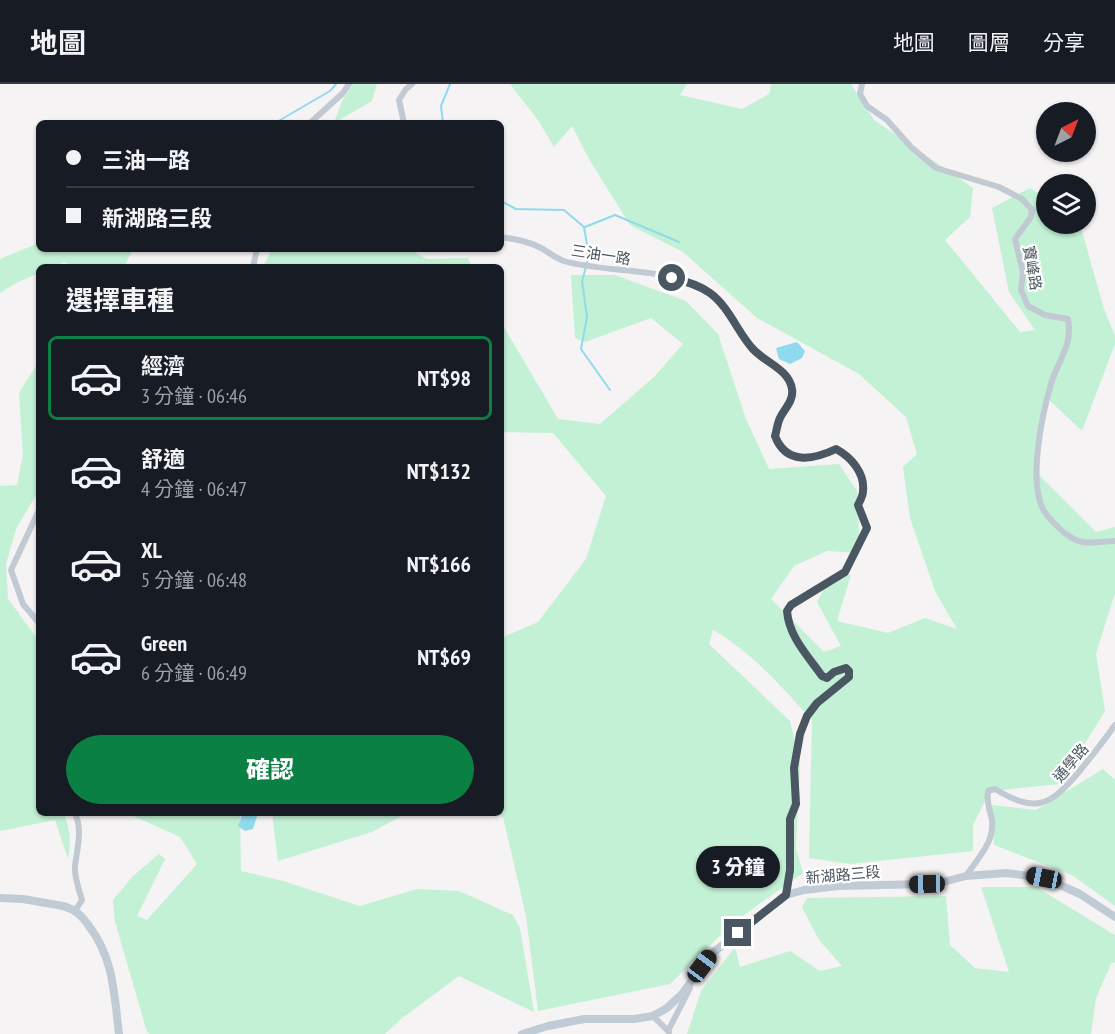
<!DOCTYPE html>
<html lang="zh-TW">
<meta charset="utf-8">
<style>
body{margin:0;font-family:"PT Sans Narrow","Noto Sans TC",sans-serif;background:#242831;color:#f1f3f6;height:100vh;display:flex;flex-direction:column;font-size:22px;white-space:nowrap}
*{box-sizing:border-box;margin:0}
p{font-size:20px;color:#9ea1a6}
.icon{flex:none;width:33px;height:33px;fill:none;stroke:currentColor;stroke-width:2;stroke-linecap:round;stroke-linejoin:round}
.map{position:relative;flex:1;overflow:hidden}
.details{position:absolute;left:36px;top:180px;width:468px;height:552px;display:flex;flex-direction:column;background:#171b24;border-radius:9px;box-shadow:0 2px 4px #0004}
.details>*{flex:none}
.guide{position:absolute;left:36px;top:36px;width:468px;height:132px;border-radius:9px;box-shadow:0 2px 4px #0004;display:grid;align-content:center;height:132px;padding:0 30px;background:#171b24}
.needle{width:39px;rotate:42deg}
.tools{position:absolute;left:1036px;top:18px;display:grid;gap:12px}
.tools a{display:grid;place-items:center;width:60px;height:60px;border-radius:50%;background:#171b24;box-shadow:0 2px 4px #0004;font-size:30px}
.end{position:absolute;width:27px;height:27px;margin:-14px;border:8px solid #4a5661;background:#fff;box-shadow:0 0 0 3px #fff}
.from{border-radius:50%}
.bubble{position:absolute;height:42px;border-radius:21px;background:#171b24;box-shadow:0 2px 4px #0004;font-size:20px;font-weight:800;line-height:42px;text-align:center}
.car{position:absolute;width:18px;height:36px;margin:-18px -9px;border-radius:8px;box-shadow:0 0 4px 2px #0007;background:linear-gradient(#222 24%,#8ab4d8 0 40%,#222 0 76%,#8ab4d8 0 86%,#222 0)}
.guide b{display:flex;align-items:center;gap:21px;height:57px;font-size:22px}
.guide b+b{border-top:2px solid #363941}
.guide i{width:15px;height:15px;background:#f1f3f6}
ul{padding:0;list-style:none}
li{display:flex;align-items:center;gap:18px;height:84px;margin:0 12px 9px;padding:0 18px;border:3px solid transparent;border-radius:9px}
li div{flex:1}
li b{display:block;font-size:22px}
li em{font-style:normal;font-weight:800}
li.current{border-color:#0b8043}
li>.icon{width:54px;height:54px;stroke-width:1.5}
h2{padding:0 30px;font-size:27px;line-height:72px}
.cta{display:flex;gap:12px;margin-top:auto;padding:12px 30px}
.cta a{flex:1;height:69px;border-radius:36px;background:#0b8043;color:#fff;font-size:24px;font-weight:800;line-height:69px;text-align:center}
header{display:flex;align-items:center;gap:36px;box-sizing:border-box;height:84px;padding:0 30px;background:#171b24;border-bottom:2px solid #363941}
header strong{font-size:28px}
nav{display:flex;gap:33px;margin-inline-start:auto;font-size:21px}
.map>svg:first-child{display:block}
.green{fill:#c3f1d5}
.water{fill:#90daee}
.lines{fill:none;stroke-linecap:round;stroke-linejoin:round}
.stream{stroke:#90daee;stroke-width:2}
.street{stroke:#c1cad2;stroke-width:6}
.secondary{stroke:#c1cbd6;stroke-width:8}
.route{stroke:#4a5661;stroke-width:8}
.labels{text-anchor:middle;stroke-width:4.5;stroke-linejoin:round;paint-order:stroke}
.street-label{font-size:15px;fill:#4a5661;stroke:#fff}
</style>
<header>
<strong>地圖</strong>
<nav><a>地圖</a><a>圖層</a><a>分享</a></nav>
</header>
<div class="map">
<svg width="1115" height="950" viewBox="0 0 1115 950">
<rect width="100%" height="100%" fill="#f5f3f3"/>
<g class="green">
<path d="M353,0H377L372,17L334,39L342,17Z"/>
<path d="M510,0H687L680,11L742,25L769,10L771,0H851L874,36L973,104L970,133L945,156L1020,248L1035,246L1009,208L992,124L1030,104L1047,115V140H1080L1104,225L1115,252V260L1082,347L1046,313L1035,387L1096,448L1115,443V509L1096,570L1105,627L1060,700L990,707L973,741V767L850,780L809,774L812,636C782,603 752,568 713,546L709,560L790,637L800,681L796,764L803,789L734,838L670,900L538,927L526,832L503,733L490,729H501V554L538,538L586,475L606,412L553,349L501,348V238L558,335L600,340L654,293L683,260L651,234L585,258L575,254L571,191H615L686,217L718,250L746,335L769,385L839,380L857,407L860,469L827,467L794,482L771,515L824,568L841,562L817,518L831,492L851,491L837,537L888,549L925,534L957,545L935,507L910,434L903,383L917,370L906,333L859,290L757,234L683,168L630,141L589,75L572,42L554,63L538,36Z"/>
<path d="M39,159V165H81L85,169L91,165H133L124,183H76L64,178L53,183H39V189L16,199L0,209V175Z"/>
<path d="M272,165H408L427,175L468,174L472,183H263Z"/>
<path d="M39,277V406L16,445L6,480L8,515L39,557V729H63C71,745 71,758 68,775L55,736L0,747V402L17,401L23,371L19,309Z"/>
<path d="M1103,685L1115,696V822L1072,791L994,761L992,721L1036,726Z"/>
<path d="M127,729H240L241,787L283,797L360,822L417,805L459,807L513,831L520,844L534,928L459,892L401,935L385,950H150L147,948L115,838L113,816L133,792L159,770L165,775L137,832L147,836L197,780L180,753Z"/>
<path d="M272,729H412L405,730L372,748L278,777Z"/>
<path d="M981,803H1036L1115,851V878L1111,880L1096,914L1091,950H687L701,907L735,863L740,883L790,867L820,887L842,882L819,856L802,823L807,814L946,812L950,861L975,884L1009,888Z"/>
</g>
<g class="water">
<path d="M797,258L805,267L802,274L790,280L779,275L776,264Z"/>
<path d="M243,729H258L253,745L245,747L238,742Z"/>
</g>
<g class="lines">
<g class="stream">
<path d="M275,39L330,7L336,0"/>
<path d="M443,39L441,22L450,0"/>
<path d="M501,117L516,125L564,126L584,143L589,172L582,197L587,233L581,265L610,306"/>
<path d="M585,143L615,131L679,158"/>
</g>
<g class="street">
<path d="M862,0L860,10L867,22L887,36L911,63L936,84L999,103L1022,115L1032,126L1031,133L1015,155L1023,188L1021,206L1028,222L1045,231L1068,235C1073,262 1058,276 1051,300C1042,331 1029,393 1042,423C1045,431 1053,438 1059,444C1065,450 1075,457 1083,458C1093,460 1105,457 1115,457"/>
<path d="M310,39L343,9L349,0"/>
<path d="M404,39L399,16L406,5L412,0"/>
<path d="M501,153C514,155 528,157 541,164C549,168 555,174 564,177C607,190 676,182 711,210C729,224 737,247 752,264C766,279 789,285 792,306C794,317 784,325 780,334C777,340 777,347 775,352C786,381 813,376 836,365C851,373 865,390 864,407C863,412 860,417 858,421L867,444L845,488L791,521L787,527C789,553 808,572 822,592L827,594L834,588L846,584L849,587V593L844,598L817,619L807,632L800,650L794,684L796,720L790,735L789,797L786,811"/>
<path d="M253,183L257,165"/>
<path d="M39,426L11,486L23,520L39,539"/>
<path d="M75,729C83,747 77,764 75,782C74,792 79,806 82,816L75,827"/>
<path d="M966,792C977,775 995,758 992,736C990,726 986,717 988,707L995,705C1035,729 1049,723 1078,689C1091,673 1103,658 1115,641"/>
<path d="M653,932L669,948"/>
<path d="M668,947L690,904"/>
</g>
<g class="secondary">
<path d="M0,814L23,815L63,822C75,825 82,832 89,842C114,875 114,910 119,950"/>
<path d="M522,950L548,942L584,935H634L653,932L667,924L682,910L710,871L786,811L804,806L838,802L927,800L943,798L966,792L1006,789L1044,794L1080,810L1115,833"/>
</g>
</g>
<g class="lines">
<path class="route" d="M672,194C685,197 699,201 710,209C729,223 737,247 752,264C765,279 789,285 792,305C794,317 784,325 780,334C777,340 777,346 775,352C786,381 813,376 836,365C851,373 865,389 863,407C863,412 860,417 858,421L867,444L845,488L791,521L787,527C789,553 808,572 822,592L827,594L834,588L846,584L849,587V593L817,619L807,632L800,650L794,684L796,720L790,735V786L786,811L738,849"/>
</g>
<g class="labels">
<g class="street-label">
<text transform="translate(601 171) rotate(9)" y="5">三油一路</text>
<text transform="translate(1032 184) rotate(80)" y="5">寶峰路</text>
<text transform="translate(1071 679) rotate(-50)" y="5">通學路</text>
<text transform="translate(843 791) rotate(-5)" y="5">新湖路三段</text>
</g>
</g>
</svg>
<div class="tools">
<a><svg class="needle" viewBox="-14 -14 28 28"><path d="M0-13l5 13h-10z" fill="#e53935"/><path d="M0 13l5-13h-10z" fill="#9ea1a6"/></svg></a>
<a><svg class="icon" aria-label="layers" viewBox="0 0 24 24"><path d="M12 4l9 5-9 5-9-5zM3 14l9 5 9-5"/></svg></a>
</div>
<i class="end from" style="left:672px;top:194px"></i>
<i class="end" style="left:738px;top:849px"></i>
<div class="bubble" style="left:696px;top:762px;width:84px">3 分鐘</div>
<i class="car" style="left:1044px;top:794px;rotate:281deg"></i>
<i class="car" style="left:927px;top:800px;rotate:269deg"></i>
<i class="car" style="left:702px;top:882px;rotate:37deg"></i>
<div class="guide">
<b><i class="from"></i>三油一路</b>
<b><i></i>新湖路三段</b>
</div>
<section class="details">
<h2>選擇車種</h2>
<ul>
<li class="current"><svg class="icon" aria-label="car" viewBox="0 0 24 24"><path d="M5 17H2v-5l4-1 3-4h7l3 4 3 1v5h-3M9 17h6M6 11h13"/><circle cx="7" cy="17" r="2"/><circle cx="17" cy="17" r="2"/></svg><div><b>經濟</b><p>3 分鐘 · 06:46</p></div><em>NT$98</em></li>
<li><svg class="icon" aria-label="car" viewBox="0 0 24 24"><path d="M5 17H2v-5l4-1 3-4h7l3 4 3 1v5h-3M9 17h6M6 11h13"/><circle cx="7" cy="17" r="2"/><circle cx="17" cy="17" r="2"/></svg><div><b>舒適</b><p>4 分鐘 · 06:47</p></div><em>NT$132</em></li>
<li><svg class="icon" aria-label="car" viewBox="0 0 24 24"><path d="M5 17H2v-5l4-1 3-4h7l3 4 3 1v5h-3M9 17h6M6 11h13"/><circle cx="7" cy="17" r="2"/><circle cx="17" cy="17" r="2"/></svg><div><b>XL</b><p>5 分鐘 · 06:48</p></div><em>NT$166</em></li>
<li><svg class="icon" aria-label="car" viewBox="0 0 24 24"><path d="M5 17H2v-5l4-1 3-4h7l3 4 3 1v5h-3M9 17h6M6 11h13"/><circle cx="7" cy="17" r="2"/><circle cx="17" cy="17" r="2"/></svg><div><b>Green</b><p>6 分鐘 · 06:49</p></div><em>NT$69</em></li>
</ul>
<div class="cta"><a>確認</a></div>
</section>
</div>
